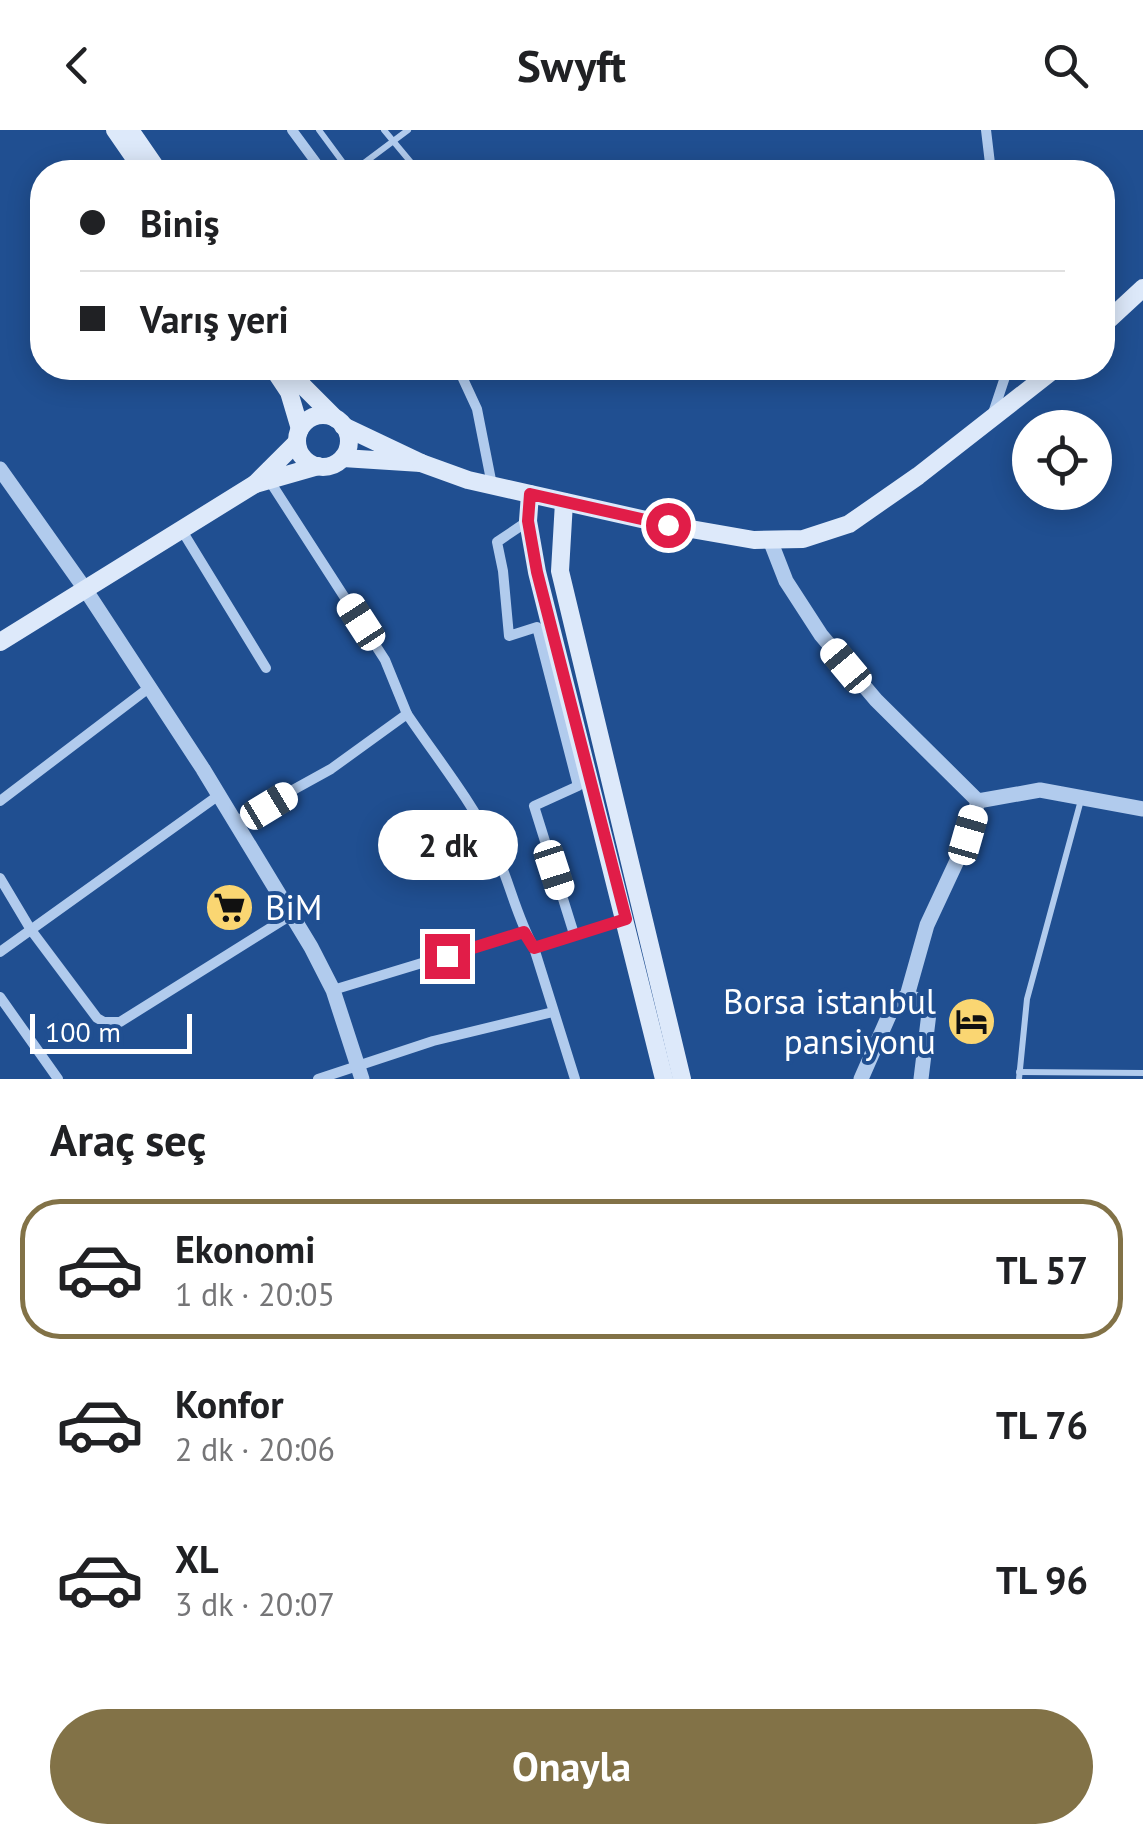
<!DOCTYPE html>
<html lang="tr">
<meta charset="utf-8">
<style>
body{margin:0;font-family:"PT Sans",sans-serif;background:#f2f2f2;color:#202124;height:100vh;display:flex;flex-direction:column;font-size:38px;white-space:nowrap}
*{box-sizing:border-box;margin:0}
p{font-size:32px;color:#757577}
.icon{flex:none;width:55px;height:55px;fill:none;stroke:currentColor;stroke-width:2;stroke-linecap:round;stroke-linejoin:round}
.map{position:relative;height:949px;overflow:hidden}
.details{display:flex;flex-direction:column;background:#fff;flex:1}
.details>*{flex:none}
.top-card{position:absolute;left:30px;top:30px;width:1085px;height:220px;border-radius:40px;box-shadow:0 5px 25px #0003;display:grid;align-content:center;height:220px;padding:0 50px;background:#fff}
.controls{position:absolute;left:1012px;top:280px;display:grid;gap:20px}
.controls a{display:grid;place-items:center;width:100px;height:100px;border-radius:50%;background:#fff;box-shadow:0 5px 25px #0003;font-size:50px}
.scale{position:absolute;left:30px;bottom:25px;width:162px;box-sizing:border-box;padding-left:10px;border:5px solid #fff;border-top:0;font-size:28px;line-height:35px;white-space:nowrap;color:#fff;-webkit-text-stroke:8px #204f91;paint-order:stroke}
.end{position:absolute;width:45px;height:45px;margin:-22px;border:12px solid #e11d48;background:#fff;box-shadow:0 0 0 5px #fff}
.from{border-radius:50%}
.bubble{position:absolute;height:70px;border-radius:35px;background:#fff;box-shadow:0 5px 25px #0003;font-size:32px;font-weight:700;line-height:70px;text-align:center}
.car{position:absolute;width:30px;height:60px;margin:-30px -15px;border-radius:12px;box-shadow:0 0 8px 2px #0007;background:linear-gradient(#fff 24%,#345 0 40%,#fff 0 76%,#345 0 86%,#fff 0)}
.top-card b{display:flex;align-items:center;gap:35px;height:95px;font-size:38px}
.top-card b+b{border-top:2px solid #e0e0e0}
.top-card i{width:25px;height:25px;background:#202124}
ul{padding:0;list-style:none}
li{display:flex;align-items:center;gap:30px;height:140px;margin:0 20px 15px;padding:0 30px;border:5px solid transparent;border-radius:40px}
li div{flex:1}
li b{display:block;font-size:38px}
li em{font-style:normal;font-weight:700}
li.current{border-color:#827247}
li>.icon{width:90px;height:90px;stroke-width:1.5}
h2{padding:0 50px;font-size:45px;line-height:120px}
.action{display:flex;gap:20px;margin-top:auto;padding:20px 50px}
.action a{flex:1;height:115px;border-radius:60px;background:#827247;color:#fff;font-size:40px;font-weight:700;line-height:115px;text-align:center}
header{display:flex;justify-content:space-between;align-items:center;height:130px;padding:0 50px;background:#fff;font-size:45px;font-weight:700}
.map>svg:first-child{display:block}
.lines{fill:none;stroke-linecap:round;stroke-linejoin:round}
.service{stroke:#b1cbed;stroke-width:6}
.minor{stroke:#b1cbed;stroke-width:10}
.tertiary{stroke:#b1cbed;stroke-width:15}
.secondary{stroke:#dde9fa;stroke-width:18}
.route{stroke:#e11d48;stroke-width:12}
.labels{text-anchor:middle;stroke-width:8;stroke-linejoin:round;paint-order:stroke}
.poi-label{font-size:35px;fill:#fff;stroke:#204f91;text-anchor:start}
</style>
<header><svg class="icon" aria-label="back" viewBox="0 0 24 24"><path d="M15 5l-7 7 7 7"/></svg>Swyft<svg class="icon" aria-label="search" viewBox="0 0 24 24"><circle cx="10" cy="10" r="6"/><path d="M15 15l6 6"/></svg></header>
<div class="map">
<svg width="1143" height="949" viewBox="0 0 1143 949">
<rect width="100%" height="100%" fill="#204f91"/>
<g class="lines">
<g class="service">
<path d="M319,0L350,42"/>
<path d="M384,0L419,42"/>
<path d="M352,42L408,0"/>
<path d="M1019,942L1143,943"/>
<path d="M1019,949L1027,869L1081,670"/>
</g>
<g class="minor">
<path d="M292,0L323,42"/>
<path d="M986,0L991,42"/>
<path d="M458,238L477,279L492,355"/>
<path d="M993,283L1008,238"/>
<path d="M269,350L385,530L407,584"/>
<path d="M528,391L497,412L503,441L509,506L537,497L578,656L534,676L574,804"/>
<path d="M181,399L266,538"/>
<path d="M0,671L150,557"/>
<path d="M235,692L331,639L407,584C436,627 471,670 493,716C509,749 516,786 534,818L575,949"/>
<path d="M0,748L31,800L97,888L104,892H120L291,785"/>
<path d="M534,818L626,789"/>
<path d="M0,822L219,665"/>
<path d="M333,860L524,802"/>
<path d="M0,867L58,949"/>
<path d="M318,949L433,911L553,882"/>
</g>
<g class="tertiary">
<path d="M0,339L85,459L203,639L311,817L333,860L362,949"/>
<path d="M770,410L786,451L821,505L876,570L978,671L1040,660L1143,679"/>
<path d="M907,866L927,795L969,705L978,671"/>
<path d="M861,949L891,881L898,871L907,866L925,873L929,883L921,949"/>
</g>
<g class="secondary">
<path d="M115,0L144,42"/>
<path d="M130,0L159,42"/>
<path d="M1102,196L1143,158"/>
<path d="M273,238L289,262L300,299"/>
<path d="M291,238L303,256L336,289"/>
<circle cx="323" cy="311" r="26"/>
<path d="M297,312L255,354L318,336"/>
<path d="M343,328L421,333L343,296"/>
<path d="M421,333L468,350L668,395L754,410L803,409L849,394L918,346L1056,238"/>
<path d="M530,364L528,391L537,442L664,949"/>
<path d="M564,372L560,441L682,949"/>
<path d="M0,512L255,354"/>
</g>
</g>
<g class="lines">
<path class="route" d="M447,826L524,802L534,818L626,789L537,442L528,391L530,364L668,395"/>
</g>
<defs>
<symbol id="supermarket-disc" viewBox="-11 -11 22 22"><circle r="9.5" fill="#fad672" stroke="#204f91"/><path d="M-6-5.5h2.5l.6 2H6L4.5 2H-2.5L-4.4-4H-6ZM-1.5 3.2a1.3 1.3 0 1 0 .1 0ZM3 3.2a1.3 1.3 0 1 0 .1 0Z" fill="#111"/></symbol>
<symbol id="hotel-disc" viewBox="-11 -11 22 22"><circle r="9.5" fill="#fad672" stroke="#204f91"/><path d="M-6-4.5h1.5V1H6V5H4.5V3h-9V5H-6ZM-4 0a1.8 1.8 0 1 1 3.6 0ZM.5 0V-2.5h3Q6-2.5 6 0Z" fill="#111"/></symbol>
</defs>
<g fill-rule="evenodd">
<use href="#supermarket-disc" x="202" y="750" width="55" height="55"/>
<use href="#hotel-disc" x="944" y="864" width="55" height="55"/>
</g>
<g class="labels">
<g class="poi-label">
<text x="265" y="790">BiM</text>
<text x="936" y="884" text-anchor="end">Borsa istanbul<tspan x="936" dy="40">pansiyonu</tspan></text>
</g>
</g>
</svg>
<div class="controls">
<a><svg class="icon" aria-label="locate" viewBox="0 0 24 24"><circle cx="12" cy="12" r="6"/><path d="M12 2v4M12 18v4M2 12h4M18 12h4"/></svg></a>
</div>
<div class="scale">100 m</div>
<i class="end from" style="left:668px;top:395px"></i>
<i class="end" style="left:447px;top:826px"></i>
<div class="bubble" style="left:378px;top:680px;width:140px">2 dk</div>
<i class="car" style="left:361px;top:492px;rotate:327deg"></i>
<i class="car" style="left:846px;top:536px;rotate:320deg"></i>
<i class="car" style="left:269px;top:676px;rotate:59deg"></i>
<i class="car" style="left:968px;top:705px;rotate:16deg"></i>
<i class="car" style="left:554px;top:740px;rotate:162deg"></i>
<div class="top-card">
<b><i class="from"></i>Biniş</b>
<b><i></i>Varış yeri</b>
</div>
</div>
<section class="details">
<h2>Araç seç</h2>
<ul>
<li class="current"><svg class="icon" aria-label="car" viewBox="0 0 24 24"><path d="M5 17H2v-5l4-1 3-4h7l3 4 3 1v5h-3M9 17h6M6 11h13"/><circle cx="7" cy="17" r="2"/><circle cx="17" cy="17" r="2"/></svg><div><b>Ekonomi</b><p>1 dk · 20:05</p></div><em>TL 57</em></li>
<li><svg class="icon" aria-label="car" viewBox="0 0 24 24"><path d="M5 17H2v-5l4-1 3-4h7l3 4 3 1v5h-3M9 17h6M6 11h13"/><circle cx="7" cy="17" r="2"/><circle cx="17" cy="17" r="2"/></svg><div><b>Konfor</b><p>2 dk · 20:06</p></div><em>TL 76</em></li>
<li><svg class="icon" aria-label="car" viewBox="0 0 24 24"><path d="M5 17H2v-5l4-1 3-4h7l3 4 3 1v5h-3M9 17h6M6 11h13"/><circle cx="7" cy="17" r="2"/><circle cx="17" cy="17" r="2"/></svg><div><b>XL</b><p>3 dk · 20:07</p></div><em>TL 96</em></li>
</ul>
<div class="action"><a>Onayla</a></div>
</section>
